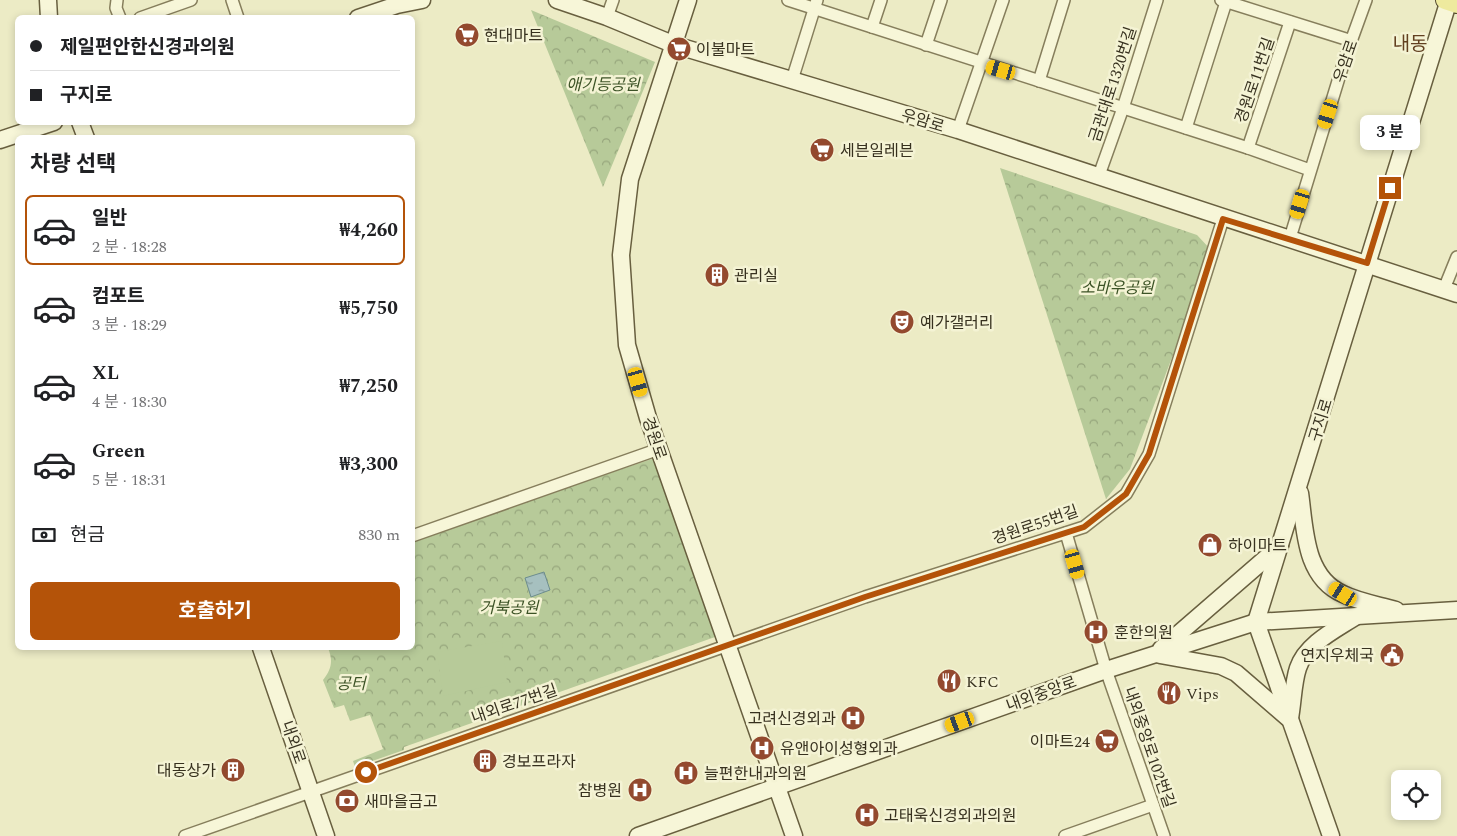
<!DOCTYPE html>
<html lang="ko">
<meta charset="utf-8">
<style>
body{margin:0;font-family:Spectral,"Noto Sans KR",serif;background:#f6f6f6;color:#202124;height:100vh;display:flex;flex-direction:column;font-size:19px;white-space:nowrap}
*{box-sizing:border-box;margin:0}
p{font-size:16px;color:#757577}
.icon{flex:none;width:28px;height:28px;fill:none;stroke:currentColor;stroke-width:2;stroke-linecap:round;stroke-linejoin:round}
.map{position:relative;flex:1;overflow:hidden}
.panel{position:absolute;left:15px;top:135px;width:400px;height:515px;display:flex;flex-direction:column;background:#fff;border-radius:8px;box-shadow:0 2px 8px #0003}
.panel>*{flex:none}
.guide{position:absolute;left:15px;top:15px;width:400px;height:110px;border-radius:8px;box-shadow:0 2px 8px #0003;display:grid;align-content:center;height:110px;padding:0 15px;background:#fff}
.buttons{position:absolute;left:1391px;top:770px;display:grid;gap:10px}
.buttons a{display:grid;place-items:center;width:50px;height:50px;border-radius:8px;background:#fff;box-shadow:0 2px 8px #0003;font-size:25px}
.end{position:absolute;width:22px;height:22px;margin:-11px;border:6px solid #b45309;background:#fff;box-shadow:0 0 0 2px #fff}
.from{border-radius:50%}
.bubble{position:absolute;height:35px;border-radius:8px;background:#fff;box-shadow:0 2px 8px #0003;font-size:16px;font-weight:700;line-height:35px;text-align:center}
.car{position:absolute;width:15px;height:30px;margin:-15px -8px;border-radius:6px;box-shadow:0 0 4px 1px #0007;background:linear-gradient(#f5c518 24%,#345 0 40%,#f5c518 0 76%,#345 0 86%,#f5c518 0)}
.guide b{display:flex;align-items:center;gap:18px;height:48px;font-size:19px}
.guide b+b{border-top:1px solid #e0e0e0}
.guide i{width:12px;height:12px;background:#202124}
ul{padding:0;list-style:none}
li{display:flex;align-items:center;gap:15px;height:70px;margin:0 10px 8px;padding:0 5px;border:2px solid transparent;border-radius:8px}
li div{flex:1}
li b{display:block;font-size:19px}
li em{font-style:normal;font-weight:700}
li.current{border-color:#b45309}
li>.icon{width:45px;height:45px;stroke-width:1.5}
h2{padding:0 15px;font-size:22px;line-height:60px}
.pay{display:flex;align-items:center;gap:12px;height:55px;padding:0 15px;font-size:19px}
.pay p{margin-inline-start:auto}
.cta{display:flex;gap:10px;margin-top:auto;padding:10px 15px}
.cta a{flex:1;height:58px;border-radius:8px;background:#b45309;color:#fff;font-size:20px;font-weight:700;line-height:58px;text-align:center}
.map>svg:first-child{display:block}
.forest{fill:url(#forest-crowns)}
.garden{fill:#b7ca99}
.water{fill:url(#water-ripples);stroke:#6d8d8e}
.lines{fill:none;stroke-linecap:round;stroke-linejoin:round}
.street-casing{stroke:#867e5c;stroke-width:14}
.secondary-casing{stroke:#685f3f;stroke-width:19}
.primary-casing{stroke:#544b30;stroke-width:20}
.street{stroke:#f7f6d8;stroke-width:11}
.secondary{stroke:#f7f6d8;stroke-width:16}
.primary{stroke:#eeea9e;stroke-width:18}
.route{stroke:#b45309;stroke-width:6}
.labels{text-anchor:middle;stroke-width:5;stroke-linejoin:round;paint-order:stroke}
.poi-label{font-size:16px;fill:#37311f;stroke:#f4f3d4;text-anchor:start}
.street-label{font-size:16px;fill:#37311f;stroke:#f4f3d4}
.park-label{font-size:16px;font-style:italic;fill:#3c5326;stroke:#f4f3d4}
.quarter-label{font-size:19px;fill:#624020;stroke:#f4f3d4}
</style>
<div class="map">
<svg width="1457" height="836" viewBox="0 0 1457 836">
<defs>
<pattern id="forest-crowns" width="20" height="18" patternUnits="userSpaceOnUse" patternTransform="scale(1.25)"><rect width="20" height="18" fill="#b7ca99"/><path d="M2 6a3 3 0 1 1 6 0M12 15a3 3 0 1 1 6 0" fill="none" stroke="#96a57c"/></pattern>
<pattern id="water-ripples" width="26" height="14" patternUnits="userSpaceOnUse" patternTransform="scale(1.25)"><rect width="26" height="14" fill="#a6c0bf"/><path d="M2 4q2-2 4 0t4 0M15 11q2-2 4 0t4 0" fill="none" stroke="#889d9b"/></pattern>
</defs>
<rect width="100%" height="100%" fill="#ecebc5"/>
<g class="forest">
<path d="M531,10L655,62L603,187Z"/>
<path d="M1000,168L1197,235L1212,251L1130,469L1106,499Z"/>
<path d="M655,458L715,637L404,747V750L355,767L353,761L383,749L370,715L350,721L344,705L334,708L323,680C332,669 333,660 328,648H412L413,538Z"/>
</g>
<path class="garden" d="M502,641L507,682L443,696L437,652Z"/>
<path class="water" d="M544,572L550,590L531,597L525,578Z"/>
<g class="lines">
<defs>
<g id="street">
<path d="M117,0L116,8L120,18"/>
<path d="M232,0L238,18"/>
<path d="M788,0L1248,148L1310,170"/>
<path d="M1221,0L1352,41"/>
<path d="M607,17L613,0"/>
<path d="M140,18L191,0"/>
<path d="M872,27L881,0"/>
<path d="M926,45L941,0"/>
<path d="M792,80L817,0"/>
<path d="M1039,81L1064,0"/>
<path d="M1186,128L1226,2"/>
<path d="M958,130L1003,0"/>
<path d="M1248,148L1290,22"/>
<path d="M1098,178L1123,108L1157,0"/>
<path d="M1290,238L1345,58L1366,0"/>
<path d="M1444,289L1457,257"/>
<path d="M1066,533L1106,670L1164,836"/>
<path d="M412,536L659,449"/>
<path d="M185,836L865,597L1084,527L1126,494L1149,454L1223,219"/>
<path d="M1065,836L1153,805"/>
</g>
<g id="secondary">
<path d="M48,0L49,18"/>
<path d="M557,0L607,17L675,45L958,130L1457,294"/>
<path d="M688,0L630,179L621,255L627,345L648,418L794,836"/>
<path d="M358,18L397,5L422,0"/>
<path d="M80,122L86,138"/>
<path d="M0,140L54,122"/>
<path d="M1300,493C1305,528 1304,577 1343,594C1359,602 1379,605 1396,610"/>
<path d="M261,648L326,836"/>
<path d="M1161,649L1280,546"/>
<path d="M1160,655L1221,666L1236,673L1288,718"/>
<path d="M1290,718C1293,702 1293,683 1298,668C1306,644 1335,630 1355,617"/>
<path d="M638,836L1106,670L1256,622L1457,610"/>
<path d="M1331,836L1256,622L1449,0"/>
</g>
<path id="primary" d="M1445,0L1457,4"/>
</defs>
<use href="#street" class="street-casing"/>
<use href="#secondary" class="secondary-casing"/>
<use href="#primary" class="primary-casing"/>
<use href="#street" class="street"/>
<use href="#secondary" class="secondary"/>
<use href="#primary" class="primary"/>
</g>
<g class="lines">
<path class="route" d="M366,772L865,597L1084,527L1126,494L1149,454L1223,219L1367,263L1390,188"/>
</g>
<defs>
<symbol id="supermarket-disc" viewBox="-11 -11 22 22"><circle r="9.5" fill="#93492e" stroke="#f4f3d4"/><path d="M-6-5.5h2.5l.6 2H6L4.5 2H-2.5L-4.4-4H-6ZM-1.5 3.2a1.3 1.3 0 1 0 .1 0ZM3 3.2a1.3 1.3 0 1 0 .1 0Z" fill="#fff"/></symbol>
<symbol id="building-disc" viewBox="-11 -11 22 22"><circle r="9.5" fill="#93492e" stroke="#f4f3d4"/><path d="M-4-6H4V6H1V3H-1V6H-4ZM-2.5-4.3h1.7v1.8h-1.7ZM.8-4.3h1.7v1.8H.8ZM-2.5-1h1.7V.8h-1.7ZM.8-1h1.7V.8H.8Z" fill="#fff"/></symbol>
<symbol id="theatre-disc" viewBox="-11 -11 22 22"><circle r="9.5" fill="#93492e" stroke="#f4f3d4"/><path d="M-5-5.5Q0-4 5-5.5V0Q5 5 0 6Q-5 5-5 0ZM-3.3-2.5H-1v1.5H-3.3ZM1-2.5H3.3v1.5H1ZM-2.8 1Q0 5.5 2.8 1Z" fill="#fff"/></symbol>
<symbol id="shop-disc" viewBox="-11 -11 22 22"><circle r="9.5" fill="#93492e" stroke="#f4f3d4"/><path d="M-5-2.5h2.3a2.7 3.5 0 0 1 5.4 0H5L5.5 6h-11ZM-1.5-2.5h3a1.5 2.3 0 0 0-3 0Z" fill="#fff"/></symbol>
<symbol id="hospital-disc" viewBox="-11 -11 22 22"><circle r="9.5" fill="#93492e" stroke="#f4f3d4"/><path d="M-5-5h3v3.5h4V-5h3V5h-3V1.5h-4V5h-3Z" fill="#fff"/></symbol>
<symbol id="civic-disc" viewBox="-11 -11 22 22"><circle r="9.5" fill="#93492e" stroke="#f4f3d4"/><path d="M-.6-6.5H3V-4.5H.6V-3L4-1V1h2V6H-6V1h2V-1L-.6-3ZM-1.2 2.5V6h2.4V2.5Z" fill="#fff"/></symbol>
<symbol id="restaurant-disc" viewBox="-11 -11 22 22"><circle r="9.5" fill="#93492e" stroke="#f4f3d4"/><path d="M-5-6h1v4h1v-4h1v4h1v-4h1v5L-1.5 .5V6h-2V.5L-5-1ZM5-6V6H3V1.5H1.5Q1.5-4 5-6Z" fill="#fff"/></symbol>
<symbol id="bank-disc" viewBox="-11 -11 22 22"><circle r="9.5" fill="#93492e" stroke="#f4f3d4"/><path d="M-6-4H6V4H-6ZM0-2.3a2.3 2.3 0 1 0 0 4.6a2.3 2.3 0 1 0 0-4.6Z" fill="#fff"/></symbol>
</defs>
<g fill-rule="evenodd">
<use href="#supermarket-disc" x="453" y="21" width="28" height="28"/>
<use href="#supermarket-disc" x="665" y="35" width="28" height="28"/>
<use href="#supermarket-disc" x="808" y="136" width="28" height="28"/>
<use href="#building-disc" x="703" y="261" width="28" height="28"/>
<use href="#theatre-disc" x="888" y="308" width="28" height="28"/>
<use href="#shop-disc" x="1196" y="531" width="28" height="28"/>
<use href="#hospital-disc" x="1082" y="618" width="28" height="28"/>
<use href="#civic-disc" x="1378" y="641" width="28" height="28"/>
<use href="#restaurant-disc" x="935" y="667" width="28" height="28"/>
<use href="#restaurant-disc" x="1155" y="679" width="28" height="28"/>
<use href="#hospital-disc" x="839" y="704" width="28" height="28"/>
<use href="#supermarket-disc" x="1093" y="727" width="28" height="28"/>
<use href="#hospital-disc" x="748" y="734" width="28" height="28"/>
<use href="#building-disc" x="471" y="747" width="28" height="28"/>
<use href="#building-disc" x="219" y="756" width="28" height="28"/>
<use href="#hospital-disc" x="672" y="759" width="28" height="28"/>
<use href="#hospital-disc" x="626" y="776" width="28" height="28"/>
<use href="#bank-disc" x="333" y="787" width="28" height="28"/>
<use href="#hospital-disc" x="853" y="801" width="28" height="28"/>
</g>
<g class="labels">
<g class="poi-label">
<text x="484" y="41">현대마트</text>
<text x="696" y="55">이불마트</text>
<text x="840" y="156">세븐일레븐</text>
<text x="734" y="281">관리실</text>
<text x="920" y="328">예가갤러리</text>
<text x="1228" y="551">하이마트</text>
<text x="1114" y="638">훈한의원</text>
<text x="1374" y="661" text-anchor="end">연지우체국</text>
<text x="966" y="687">KFC</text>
<text x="1186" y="699">Vips</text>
<text x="836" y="724" text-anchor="end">고려신경외과</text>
<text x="1090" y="747" text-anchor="end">이마트24</text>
<text x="780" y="754">유앤아이성형외과</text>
<text x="502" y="767">경보프라자</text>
<text x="216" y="776" text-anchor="end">대동상가</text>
<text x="704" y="779">늘편한내과의원</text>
<text x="622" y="796" text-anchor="end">참병원</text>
<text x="364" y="807">새마을금고</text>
<text x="884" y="821">고태욱신경외과의원</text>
</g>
<g class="street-label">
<text transform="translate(1345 61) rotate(-71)" y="6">우암로</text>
<text transform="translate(1254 80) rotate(-71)" y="6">경원로11번길</text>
<text transform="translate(1112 84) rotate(-72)" y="6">금관대로1320번길</text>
<text transform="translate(923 120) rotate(17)" y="6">우암로</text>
<text transform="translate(1320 420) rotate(-73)" y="6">구지로</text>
<text transform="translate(655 438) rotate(71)" y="6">경원로</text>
<text transform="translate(1035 524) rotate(-19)" y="6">경원로55번길</text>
<text transform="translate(1041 693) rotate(-20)" y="6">내외중앙로</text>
<text transform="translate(514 703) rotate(-19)" y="6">내외로77번길</text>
<text transform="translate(294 742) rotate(71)" y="6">내외로</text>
<text transform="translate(1150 747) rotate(71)" y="6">내외중앙로102번길</text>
</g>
<g class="park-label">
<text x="603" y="90">애기등공원</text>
<text x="1117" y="293">소바우공원</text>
<text x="509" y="613">거북공원</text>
<text x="351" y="689">공터</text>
</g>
<g class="quarter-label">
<text x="1410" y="50">내동</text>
</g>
</g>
</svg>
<div class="buttons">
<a><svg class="icon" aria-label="locate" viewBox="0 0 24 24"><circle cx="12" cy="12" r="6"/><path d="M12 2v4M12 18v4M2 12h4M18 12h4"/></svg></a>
</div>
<i class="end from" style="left:366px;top:772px"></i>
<i class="end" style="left:1390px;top:188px"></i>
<div class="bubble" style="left:1360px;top:115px;width:60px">3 분</div>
<i class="car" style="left:1001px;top:70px;rotate:286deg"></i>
<i class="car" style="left:1328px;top:114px;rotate:198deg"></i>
<i class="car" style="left:1300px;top:204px;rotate:197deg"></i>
<i class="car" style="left:638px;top:382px;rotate:164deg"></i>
<i class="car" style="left:1075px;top:564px;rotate:164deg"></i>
<i class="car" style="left:1343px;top:594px;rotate:303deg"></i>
<i class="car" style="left:960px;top:722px;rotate:250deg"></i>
<div class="guide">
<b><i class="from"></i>제일편안한신경과의원</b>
<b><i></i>구지로</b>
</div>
<section class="panel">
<h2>차량 선택</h2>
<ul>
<li class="current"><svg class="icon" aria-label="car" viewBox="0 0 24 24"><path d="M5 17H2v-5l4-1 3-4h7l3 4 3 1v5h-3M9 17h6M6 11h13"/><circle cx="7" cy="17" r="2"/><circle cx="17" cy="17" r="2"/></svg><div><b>일반</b><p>2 분 · 18:28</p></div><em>₩4,260</em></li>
<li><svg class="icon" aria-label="car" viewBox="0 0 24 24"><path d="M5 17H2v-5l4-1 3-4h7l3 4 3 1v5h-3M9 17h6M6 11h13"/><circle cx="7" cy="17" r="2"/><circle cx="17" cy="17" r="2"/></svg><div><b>컴포트</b><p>3 분 · 18:29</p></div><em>₩5,750</em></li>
<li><svg class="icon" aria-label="car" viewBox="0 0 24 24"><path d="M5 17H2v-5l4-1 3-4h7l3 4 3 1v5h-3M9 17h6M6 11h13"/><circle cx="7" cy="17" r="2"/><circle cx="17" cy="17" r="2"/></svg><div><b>XL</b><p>4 분 · 18:30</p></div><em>₩7,250</em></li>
<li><svg class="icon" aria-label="car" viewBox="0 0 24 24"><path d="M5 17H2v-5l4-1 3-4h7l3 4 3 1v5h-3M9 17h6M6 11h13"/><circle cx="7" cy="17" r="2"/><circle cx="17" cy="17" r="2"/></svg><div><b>Green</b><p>5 분 · 18:31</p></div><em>₩3,300</em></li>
</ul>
<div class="pay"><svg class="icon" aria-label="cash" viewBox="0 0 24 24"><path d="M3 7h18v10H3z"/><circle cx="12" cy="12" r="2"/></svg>현금<p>830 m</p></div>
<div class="cta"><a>호출하기</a></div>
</section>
</div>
